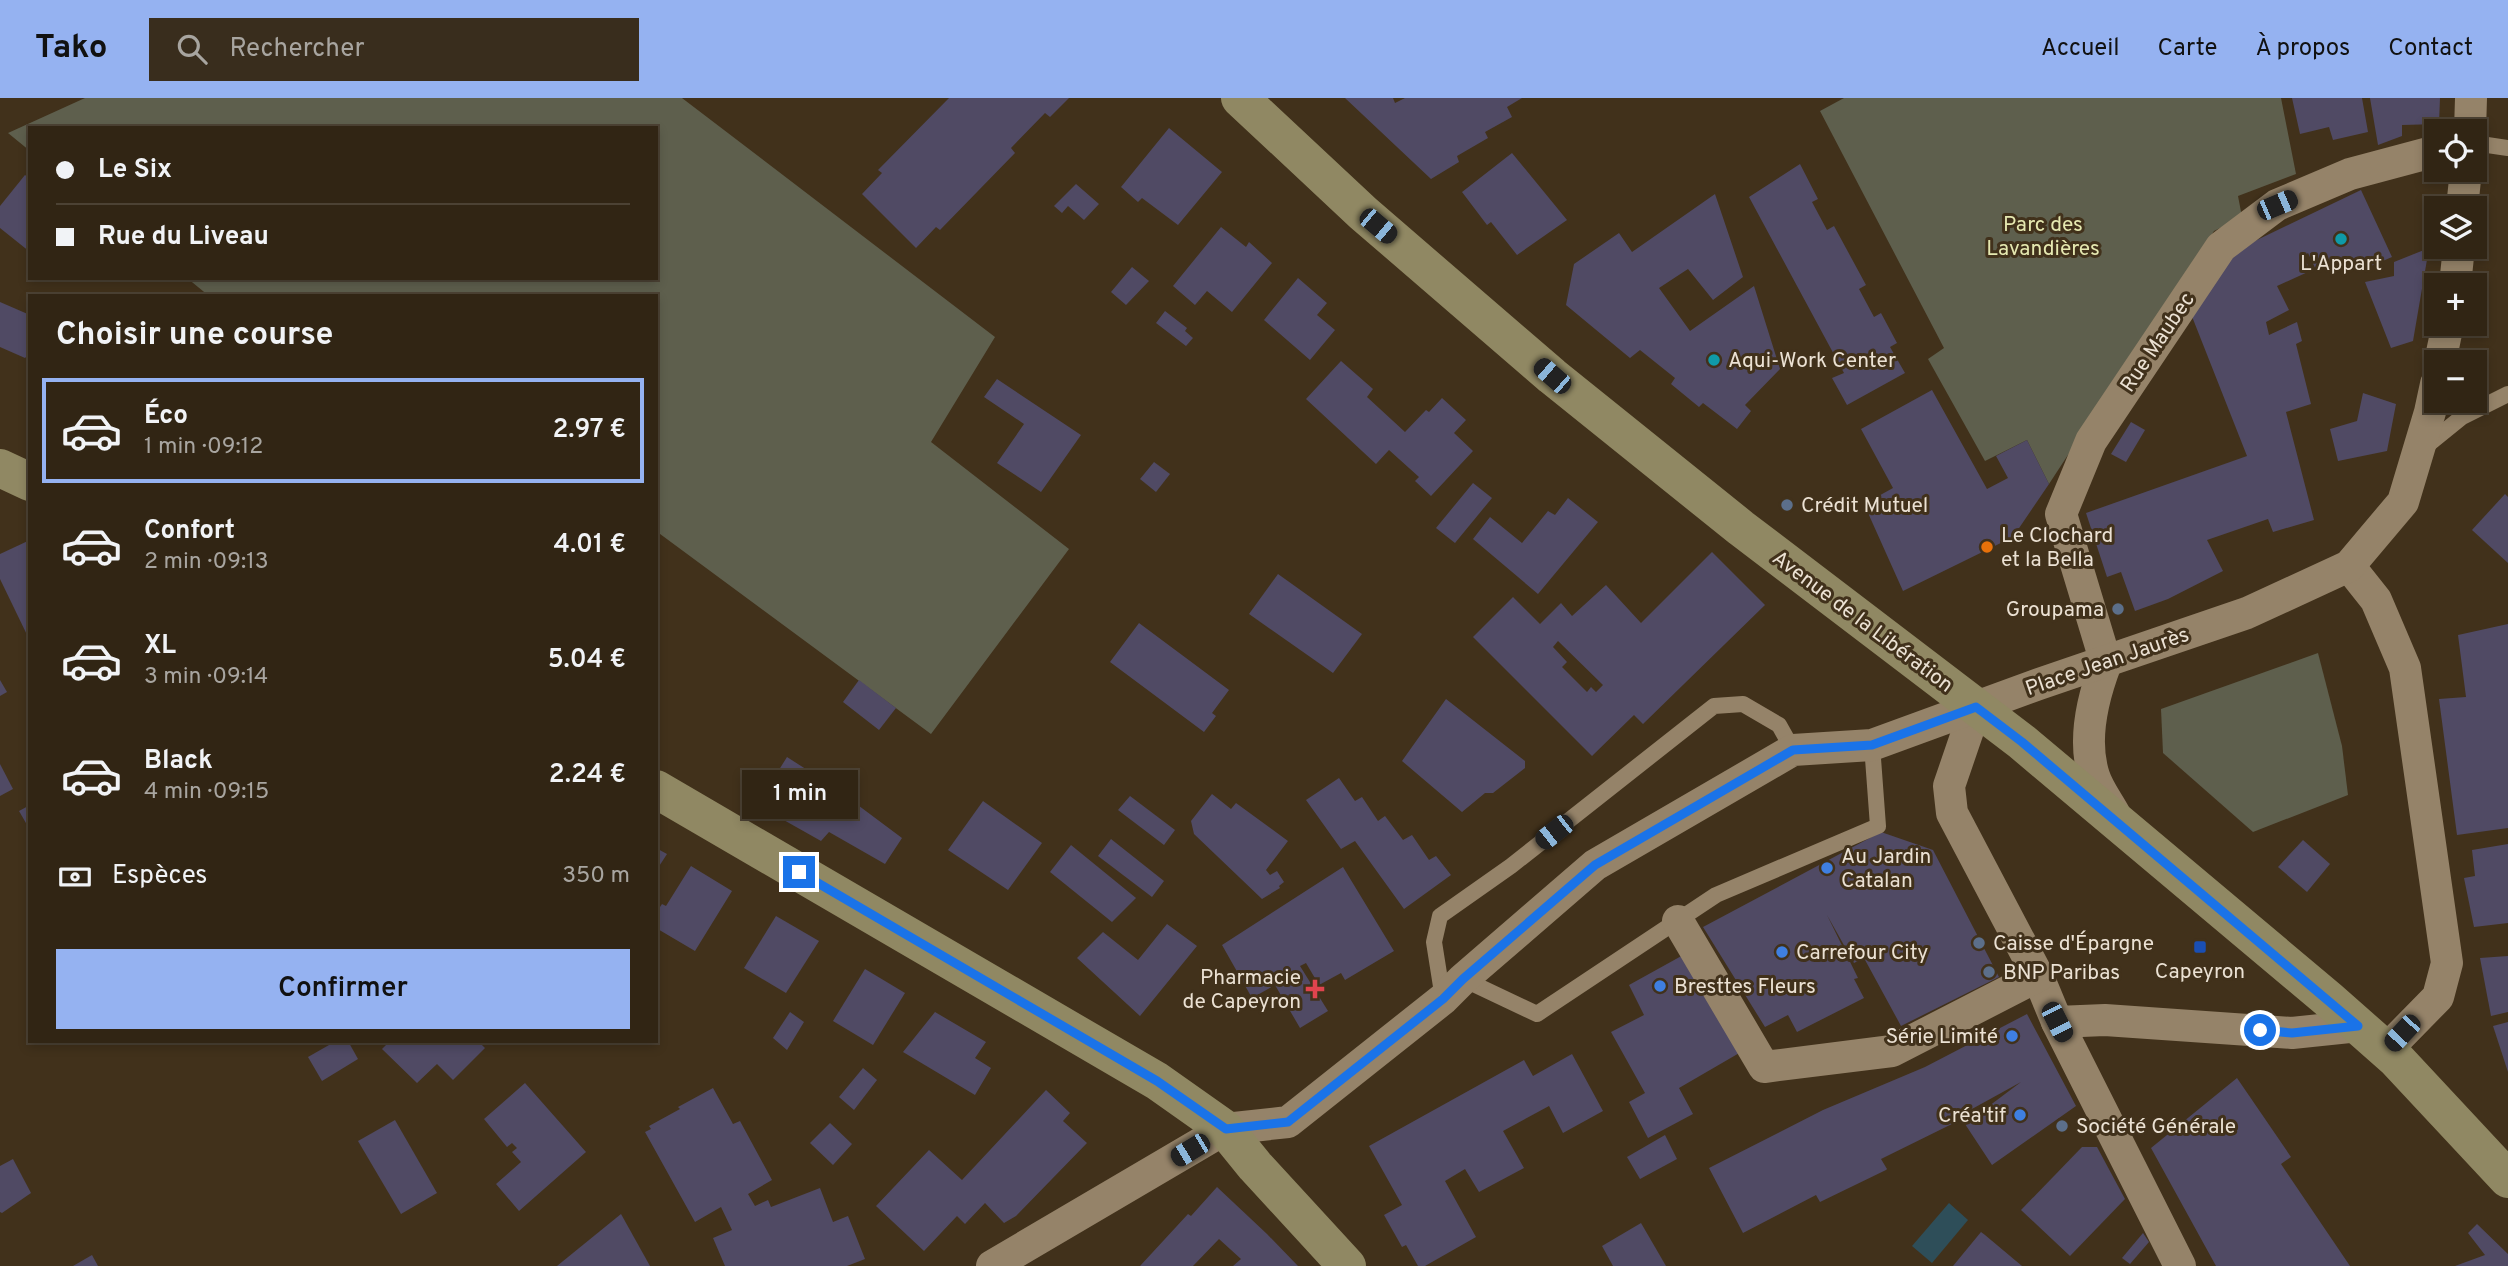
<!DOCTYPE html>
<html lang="fr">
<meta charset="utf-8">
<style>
body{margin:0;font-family:Overpass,sans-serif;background:#392d1d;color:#f1f3f6;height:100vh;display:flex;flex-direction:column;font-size:26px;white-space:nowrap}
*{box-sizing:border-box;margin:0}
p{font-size:23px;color:#a8a5a0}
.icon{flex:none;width:38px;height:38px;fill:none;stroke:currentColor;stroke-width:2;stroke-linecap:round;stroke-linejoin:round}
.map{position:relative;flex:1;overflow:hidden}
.panel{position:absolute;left:28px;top:196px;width:630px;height:749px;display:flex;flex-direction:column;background:#312514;border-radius:0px;box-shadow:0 4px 10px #0003,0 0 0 2px #4c4234}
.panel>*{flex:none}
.banner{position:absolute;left:28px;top:28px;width:630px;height:154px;border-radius:0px;box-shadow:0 4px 10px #0003,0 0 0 2px #4c4234;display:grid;align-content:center;height:154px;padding:0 28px;background:#312514}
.tools{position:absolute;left:2424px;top:21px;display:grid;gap:14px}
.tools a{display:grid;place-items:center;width:63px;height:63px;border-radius:0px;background:#312514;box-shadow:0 4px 10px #0003,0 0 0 2px #4c4234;font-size:35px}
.end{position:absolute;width:32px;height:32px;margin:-16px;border:9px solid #1a73e8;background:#fff;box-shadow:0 0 0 4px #fff}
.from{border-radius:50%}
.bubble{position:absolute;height:49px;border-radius:0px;background:#312514;box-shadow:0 4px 10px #0003,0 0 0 2px #4c4234;font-size:23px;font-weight:600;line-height:49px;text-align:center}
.car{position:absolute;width:21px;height:42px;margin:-21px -10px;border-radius:9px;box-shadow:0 0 5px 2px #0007;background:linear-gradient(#222 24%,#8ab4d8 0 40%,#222 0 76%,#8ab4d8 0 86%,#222 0)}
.banner b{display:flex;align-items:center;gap:24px;height:66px;font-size:26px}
.banner b+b{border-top:2px solid #4c4234}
.banner i{width:18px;height:18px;background:#f1f3f6}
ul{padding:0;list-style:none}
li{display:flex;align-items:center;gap:21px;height:105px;margin:0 14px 10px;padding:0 14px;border:4px solid transparent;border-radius:0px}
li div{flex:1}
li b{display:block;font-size:26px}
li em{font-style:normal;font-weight:600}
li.on{border-color:#95b2f1}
li>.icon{width:63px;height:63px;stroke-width:1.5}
h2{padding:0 28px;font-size:32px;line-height:84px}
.pay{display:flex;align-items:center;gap:18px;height:77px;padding:0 28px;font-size:26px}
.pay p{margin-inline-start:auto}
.action{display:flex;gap:14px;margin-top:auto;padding:14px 28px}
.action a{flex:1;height:80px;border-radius:0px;background:#95b2f1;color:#111;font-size:28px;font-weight:600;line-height:80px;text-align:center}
header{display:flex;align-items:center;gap:42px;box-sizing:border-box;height:98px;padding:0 35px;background:#95b2f1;color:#111}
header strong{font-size:33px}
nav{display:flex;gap:38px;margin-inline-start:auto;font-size:24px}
.search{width:490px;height:63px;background:#392d1d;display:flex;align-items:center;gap:18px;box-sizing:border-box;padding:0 24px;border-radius:0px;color:#a8a5a0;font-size:26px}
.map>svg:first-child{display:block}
.green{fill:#5e5f4d}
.water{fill:#2e4e59}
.building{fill:#504a64;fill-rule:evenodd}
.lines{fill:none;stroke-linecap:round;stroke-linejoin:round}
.lane{stroke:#958369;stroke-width:16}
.street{stroke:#958369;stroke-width:32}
.secondary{stroke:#908863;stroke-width:38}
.route{stroke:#1a73e8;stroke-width:9}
.culture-dot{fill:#0f9aa8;stroke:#41311b;stroke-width:2.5}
.service-dot{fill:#5c6f8a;stroke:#41311b;stroke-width:2.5}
.food-dot{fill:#e8710a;stroke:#41311b;stroke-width:2.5}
.shop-dot{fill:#3f7fe0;stroke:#41311b;stroke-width:2.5}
.transit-dot{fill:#1a4fb4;stroke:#41311b;stroke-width:2.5}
.health-dot{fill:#e0444e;stroke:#41311b;stroke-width:2.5}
.labels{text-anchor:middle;stroke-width:6;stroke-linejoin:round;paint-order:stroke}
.park-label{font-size:21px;fill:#e5e8b0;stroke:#41311b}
.poi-label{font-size:21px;fill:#ebe1d3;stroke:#41311b;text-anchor:start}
.street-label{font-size:21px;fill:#ebe1d3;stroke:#41311b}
</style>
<header>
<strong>Tako</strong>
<div class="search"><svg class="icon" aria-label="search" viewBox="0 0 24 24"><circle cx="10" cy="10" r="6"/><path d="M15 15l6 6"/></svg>Rechercher</div>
<nav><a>Accueil</a><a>Carte</a><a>À propos</a><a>Contact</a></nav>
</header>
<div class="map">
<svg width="2508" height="1168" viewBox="0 0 2508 1168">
<rect width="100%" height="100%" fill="#41311b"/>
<g class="green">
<path d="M85,0H682L995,239L931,344L1069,451L931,636L656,433V198H209L187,180H656V30H30V53L8,35Z"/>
<path d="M1844,0H2281L2296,76L2238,98L2242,119L2214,133L2049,386L2027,342L1985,363L1928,261L1944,250L1820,13Z"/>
<path d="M2318,555L2342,648L2348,697L2253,734L2163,655L2161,611Z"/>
</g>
<path class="water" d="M1949,1105L1968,1122L1932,1165L1912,1148Z"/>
<g class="building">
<path d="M949,0H1069L1050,19L1045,15L1011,50L1015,55L940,132L936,129L916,150L862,96L882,75L878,72Z"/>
<path d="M1345,0H1393L1395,5L1405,0H1522L1507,9L1512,19L1485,34L1488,40L1457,58L1459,64L1431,81Z"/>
<path d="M2292,0H2362L2368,34L2333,42L2329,29L2300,36Z"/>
<path d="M2370,0H2440L2439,26L2402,27V38L2378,47Z"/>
<path d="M1169,30L1222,74L1178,127L1142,100L1138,104L1121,89Z"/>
<path d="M1512,55L1567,122L1517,157L1491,124L1487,127L1462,94Z"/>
<path d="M1800,66L1818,101L1812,104L1827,132L1834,128L1866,187L1859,191L1874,219L1881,215L1897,245L1890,249L1905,275L1847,307L1832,280L1844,275L1749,99Z"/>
<path d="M25,77L30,81V154L0,130V108Z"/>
<path d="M1076,86L1099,106L1084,122L1068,108L1062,115L1054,108Z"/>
<path d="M2361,92L2392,159L2357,174L2350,158L2317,174L2308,155L2304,158L2310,173L2277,188L2289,212L2266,224L2269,237L2297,224L2302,243L2296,246L2311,306L2286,314L2314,422L2273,434L2268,421L2207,442L2223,473L2168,501L2135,513L2121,474L2107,479L2086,415L2247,358L2191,216L2232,154Z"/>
<path d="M1715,96L1743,179L1713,202L1688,171L1659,190L1690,233L1754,188L1780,271L1745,307L1751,313L1737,331L1703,305L1699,309L1671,286L1675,280L1640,252L1630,260L1566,207L1574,166L1619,135L1632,154Z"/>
<path d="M1221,129L1246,149L1249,144L1272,165L1232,214L1207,193L1195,207L1173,188Z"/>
<path d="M2429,150L2413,243L2391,250L2365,184L2394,178V164Z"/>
<path d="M1132,169L1149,183L1126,207L1111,194Z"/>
<path d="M1298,180L1327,205L1317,217L1335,232L1310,262L1264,222Z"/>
<path d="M0,204L30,217V255L25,260L0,249Z"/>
<path d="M1165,213L1187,230L1185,233L1193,240L1186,248L1156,225Z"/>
<path d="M1341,263L1373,291L1367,299L1405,334L1426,312L1429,314L1442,300L1466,322L1454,335L1473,353L1431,398L1415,383L1419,379L1389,352L1376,366L1306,301Z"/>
<path d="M997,281L1081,337L1041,394L997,365L1024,326L984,299Z"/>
<path d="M1932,292L1987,391L2008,380L1996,358L2027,342L2049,386L2013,439L1903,493L1864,406L1893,390L1861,331Z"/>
<path d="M2363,295L2396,306L2387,353L2338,363L2330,331L2357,323Z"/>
<path d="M2131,324L2145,332L2126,364L2111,356Z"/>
<path d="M1154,364L1170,376L1156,394L1140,381Z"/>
<path d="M1473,385L1492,400L1455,445L1436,430Z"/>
<path d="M2505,396L2508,399V465L2472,432Z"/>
<path d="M1568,400L1598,424L1538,496L1473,441L1490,419L1522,445L1548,413L1555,417Z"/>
<path d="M30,442V543L0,481V456Z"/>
<path d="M1712,454L1765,507L1643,626L1634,617L1592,658L1473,539L1513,499L1540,526L1561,505L1572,518L1606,487L1641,525ZM1558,543L1603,587L1596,594L1591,589L1587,594L1562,569L1567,564L1553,549Z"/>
<path d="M1278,476L1362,536L1333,575L1249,516Z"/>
<path d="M1139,525L1229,592L1212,615L1216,618L1204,634L1110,564Z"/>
<path d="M2508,526V730L2457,737L2439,601L2466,599L2458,537Z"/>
<path d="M0,582L7,594L0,598Z"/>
<path d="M859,582L896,610L879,632L843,604Z"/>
<path d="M1446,601L1525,663V670L1493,695H1485L1462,714L1402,663Z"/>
<path d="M787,659L812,675L808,683L823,691L827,684L902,740L885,766L829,734L821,743L757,707Z"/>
<path d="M0,666L13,691L0,698Z"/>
<path d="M1339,680L1355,703L1362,699L1378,723L1385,718L1403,742L1412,737L1429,762L1436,758L1451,777L1404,811L1355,743L1341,751L1306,702Z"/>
<path d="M1212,696L1231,711L1236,705L1288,743L1266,772L1270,777L1277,773L1284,784L1279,788L1280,790L1262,801L1194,736L1191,723Z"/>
<path d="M1130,698L1175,732L1164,747L1118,712Z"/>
<path d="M983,703L1042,745L1008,792L948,752Z"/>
<path d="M30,707V732L19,713Z"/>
<path d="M1881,734L1933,752L1999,879L1901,928L1864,860L1854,865L1827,817L1858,880L1854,881L1864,900L1797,934L1788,917L1765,929L1703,829Z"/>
<path d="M1111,741L1164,783L1152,799L1098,758Z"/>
<path d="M2303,742L2330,766L2307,794L2278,769Z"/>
<path d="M2508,746V825L2474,829L2464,780L2475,778L2472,752Z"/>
<path d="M1071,747L1136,800L1112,824L1050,774Z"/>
<path d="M656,750L667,756L656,773Z"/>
<path d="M691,768L732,793L695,853L656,830V815L662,806L666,808Z"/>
<path d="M1343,769L1394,853L1345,882L1341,875L1319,887L1306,865L1300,868L1328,913L1300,930L1275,887L1252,900L1222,847Z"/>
<path d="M776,818L819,843L786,895L744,870Z"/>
<path d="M1167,826L1197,848L1140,918L1077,860L1103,834L1138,862Z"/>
<path d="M1685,856L1741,954L1679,990L1693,1016L1648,1040L1629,1004L1645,995L1611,934L1644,917L1629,887Z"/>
<path d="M2508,858V914L2491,918L2480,860Z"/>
<path d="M865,871L905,895L873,947L833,923Z"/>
<path d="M790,914L804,924L787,952L773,940Z"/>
<path d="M935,914L986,944L975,960L991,970L975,997L903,954Z"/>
<path d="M2027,916L2076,1008L1992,1067L1965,1026L2021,984L1952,1022L1954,1025L1881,1061L1887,1071L1886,1072L1820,1104L1816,1097L1743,1135L1709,1070L1823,1012L1925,969Z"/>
<path d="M2508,924V974L2493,928Z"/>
<path d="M336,943H348L358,961L322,983L308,959Z"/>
<path d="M390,943H478L485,950L453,982L437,966L417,985L382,951Z"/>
<path d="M1572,956L1603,1013L1563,1035L1549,1008L1503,1033L1524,1070L1479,1094L1465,1071L1445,1083L1476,1139L1425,1168H1418L1406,1147L1402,1149L1384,1117L1402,1107L1369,1048L1524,962L1533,978Z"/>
<path d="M863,970L877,982L854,1012L839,999Z"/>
<path d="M2237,980L2291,1059L2281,1066L2283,1069L2350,1168H2216L2151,1050Z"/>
<path d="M525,985L586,1054L519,1113L496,1086L521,1064L512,1054L517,1050L512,1045L507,1049L484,1021Z"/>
<path d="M713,990L733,1026L740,1023L772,1082L748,1096L755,1108L768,1102L771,1109L820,1090L833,1124L848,1118L865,1161L847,1168H725L713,1140L732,1132L721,1109L695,1124L645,1034L651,1031L649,1028L680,1011L678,1009Z"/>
<path d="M1046,992L1070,1015L1063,1023L1087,1045L1016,1118L1004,1125L985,1105L965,1126L957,1118L924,1153L876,1108L929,1052L962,1082Z"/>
<path d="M395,1022L437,1095L401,1116L358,1043Z"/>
<path d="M830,1025L852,1046L833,1067L810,1045Z"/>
<path d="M1665,1037L1677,1061L1640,1081L1627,1059Z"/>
<path d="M2082,1049H2097L2125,1101L2070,1158L2021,1112Z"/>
<path d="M13,1061L31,1095L2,1115L0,1114V1068Z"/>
<path d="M1217,1089L1267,1136L1298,1168H1233L1241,1161L1219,1141L1193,1168H1140L1188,1116L1191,1118Z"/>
<path d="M621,1116L650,1168H557Z"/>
<path d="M1641,1125L1666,1168H1613L1602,1148Z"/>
<path d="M2477,1126L2508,1156V1168H2455L2485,1157L2468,1135Z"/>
<path d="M1981,1134L1985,1137L2022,1168H1953Z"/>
<path d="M2143,1135L2149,1144L2130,1166L2122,1160Z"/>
<path d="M92,1157L98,1168H73Z"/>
</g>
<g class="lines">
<g class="lane">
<path d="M2474,45L2508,50"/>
<path d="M2425,349L2462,319L2508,296"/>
<path d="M1463,881L1537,916L1716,797L1878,728L1872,647"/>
<path d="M1443,901L1434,844L1440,818L1511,768L1714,608L1743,606L1779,627L1793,652"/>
</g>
<g class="street">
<path d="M2470,33L2471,0"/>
<path d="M2462,110L2466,72"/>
<path d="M2455,187L2459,149"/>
<path d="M2440,264L2448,226"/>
<path d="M2349,468L2376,502L2405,570L2447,865L2438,899L2386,952"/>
<path d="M2106,565L2061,416L2091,343L2221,149L2277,107L2350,76L2436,53"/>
<path d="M2106,565C2093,599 2082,641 2094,678C2098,691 2108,704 2115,717"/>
<path d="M1976,609L1949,688L1952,715L2038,878L2057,924L2105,922L2292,935L2359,928"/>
<path d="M1678,823L1764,969L1892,953L2038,878"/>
<path d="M2057,924L2180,1168"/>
<path d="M992,1168L1225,1031L1288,1024L1443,901L1463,881L1595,767L1793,652L1872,647L2039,586L2247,515L2349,468L2403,404L2430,314L2436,286"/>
</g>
<g class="secondary">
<path d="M1240,0L1363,115L1552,278L1741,430L2022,644L2328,901L2396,961L2508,1081"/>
<path d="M0,370L30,384"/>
<path d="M656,691L1157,983L1225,1031L1255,1068L1347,1168"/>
</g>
</g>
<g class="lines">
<path class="route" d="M799,774L1157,983L1226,1031L1288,1024L1443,901L1463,881L1595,767L1793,652L1872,647L1976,609L2022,644L2358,928L2292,935L2260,932"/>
</g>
<g class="culture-dot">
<circle cx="2341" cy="141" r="7"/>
<circle cx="1714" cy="262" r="7"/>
</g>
<g class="service-dot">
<circle cx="1787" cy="407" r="7"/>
<circle cx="2118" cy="511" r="7"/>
<circle cx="1979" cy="845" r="7"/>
<circle cx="1989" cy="874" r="7"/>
<circle cx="2062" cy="1028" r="7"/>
</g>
<circle class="food-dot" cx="1987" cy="449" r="7"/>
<g class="shop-dot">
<circle cx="1827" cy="770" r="7"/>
<circle cx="1782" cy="854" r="7"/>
<circle cx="1660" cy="888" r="7"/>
<circle cx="2012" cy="938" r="7"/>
<circle cx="2020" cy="1017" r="7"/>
</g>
<rect class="transit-dot" x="2193" y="842" width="14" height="14" rx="3.5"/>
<path class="health-dot" d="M1311.5 880.5h7v7h7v7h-7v7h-7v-7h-7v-7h7z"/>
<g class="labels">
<g class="park-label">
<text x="2043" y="133">Parc des<tspan x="2043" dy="24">Lavandières</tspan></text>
</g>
<g class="poi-label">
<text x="2341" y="172" text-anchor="middle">L'Appart</text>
<text x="1728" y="269">Aqui-Work Center</text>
<text x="1801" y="414">Crédit Mutuel</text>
<text x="2001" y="444">Le Clochard<tspan x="2001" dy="24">et la Bella</tspan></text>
<text x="2104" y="518" text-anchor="end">Groupama</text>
<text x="1841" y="765">Au Jardin<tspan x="1841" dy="24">Catalan</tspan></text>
<text x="1993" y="852">Caisse d'Épargne</text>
<text x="1796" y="861">Carrefour City</text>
<text x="2200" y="880" text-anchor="middle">Capeyron</text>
<text x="2003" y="881">BNP Paribas</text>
<text x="1301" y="886" text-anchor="end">Pharmacie<tspan x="1301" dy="24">de Capeyron</tspan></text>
<text x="1674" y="895">Bresttes Fleurs</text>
<text x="1998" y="945" text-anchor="end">Série Limité</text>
<text x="2006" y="1024" text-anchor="end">Créa'tif</text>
<text x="2076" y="1035">Société Générale</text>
</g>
<g class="street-label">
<text transform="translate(2157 244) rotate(-56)" y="7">Rue Maubec</text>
<text transform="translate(1863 523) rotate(37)" y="7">Avenue de la Libération</text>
<text transform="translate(2107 563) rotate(-19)" y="7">Place Jean Jaurès</text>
</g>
</g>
</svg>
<div class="tools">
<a><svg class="icon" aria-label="locate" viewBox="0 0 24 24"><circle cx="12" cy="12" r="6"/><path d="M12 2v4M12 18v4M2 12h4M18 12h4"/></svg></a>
<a><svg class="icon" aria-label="layers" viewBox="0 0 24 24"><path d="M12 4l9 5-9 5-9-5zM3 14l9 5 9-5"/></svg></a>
<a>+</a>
<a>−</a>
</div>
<i class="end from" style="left:2260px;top:932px"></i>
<i class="end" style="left:799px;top:774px"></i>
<div class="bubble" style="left:742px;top:672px;width:116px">1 min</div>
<i class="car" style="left:2277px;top:107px;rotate:67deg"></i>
<i class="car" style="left:1378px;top:128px;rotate:130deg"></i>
<i class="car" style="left:1552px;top:278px;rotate:311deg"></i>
<i class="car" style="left:1554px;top:734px;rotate:232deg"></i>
<i class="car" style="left:2057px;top:924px;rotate:153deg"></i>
<i class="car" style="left:2402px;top:935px;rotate:223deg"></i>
<i class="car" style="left:1190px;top:1052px;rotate:239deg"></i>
<div class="banner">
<b><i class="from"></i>Le Six</b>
<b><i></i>Rue du Liveau</b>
</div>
<section class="panel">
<h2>Choisir une course</h2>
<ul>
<li class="on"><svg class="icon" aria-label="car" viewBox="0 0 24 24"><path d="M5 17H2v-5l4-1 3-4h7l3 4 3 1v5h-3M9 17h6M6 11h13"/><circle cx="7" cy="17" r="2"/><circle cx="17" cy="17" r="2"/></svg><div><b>Éco</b><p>1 min · 09:12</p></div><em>2.97 €</em></li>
<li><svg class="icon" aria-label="car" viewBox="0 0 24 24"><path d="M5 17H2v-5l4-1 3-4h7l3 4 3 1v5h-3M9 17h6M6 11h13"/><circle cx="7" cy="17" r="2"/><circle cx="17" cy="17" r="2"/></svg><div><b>Confort</b><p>2 min · 09:13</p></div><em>4.01 €</em></li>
<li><svg class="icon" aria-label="car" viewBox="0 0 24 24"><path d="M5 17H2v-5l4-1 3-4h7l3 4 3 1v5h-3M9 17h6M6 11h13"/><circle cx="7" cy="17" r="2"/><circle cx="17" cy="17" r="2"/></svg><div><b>XL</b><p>3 min · 09:14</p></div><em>5.04 €</em></li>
<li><svg class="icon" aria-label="car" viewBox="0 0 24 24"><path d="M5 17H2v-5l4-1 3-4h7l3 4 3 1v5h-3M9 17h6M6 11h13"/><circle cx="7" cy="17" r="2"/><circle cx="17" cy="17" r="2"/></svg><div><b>Black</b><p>4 min · 09:15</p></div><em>2.24 €</em></li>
</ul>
<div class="pay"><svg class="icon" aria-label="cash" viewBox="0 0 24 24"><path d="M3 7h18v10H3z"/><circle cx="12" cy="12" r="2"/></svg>Espèces<p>350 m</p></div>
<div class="action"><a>Confirmer</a></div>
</section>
</div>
